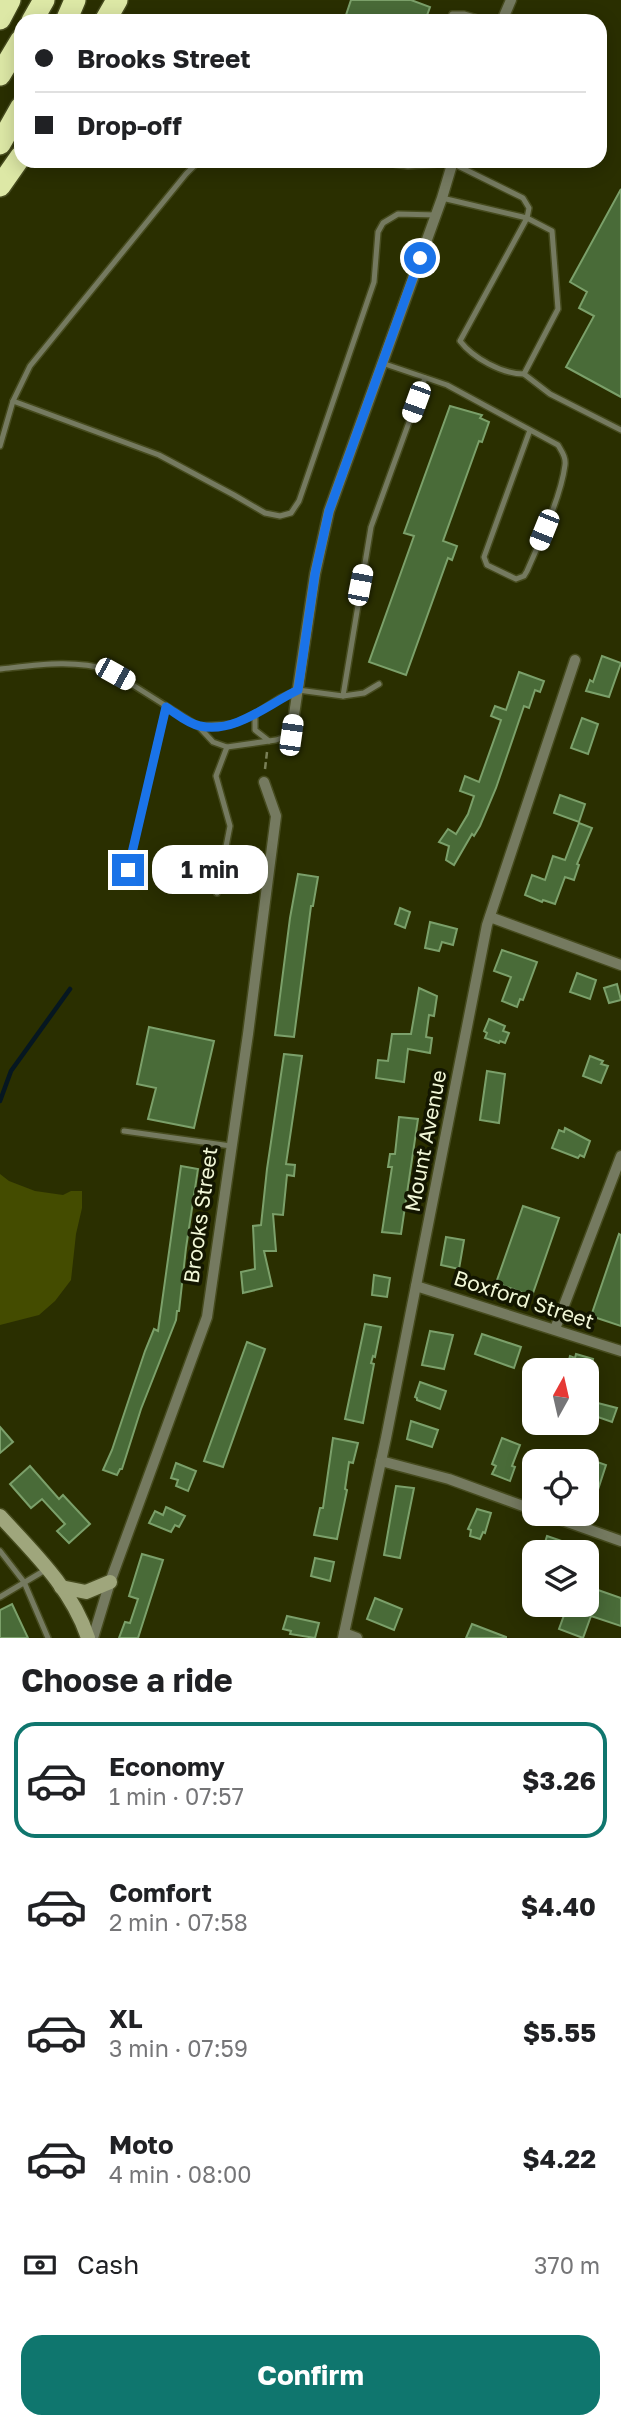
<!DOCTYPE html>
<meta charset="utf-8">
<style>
body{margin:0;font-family:"Golos Text",sans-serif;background:#f6f6f6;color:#202124;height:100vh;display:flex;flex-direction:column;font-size:26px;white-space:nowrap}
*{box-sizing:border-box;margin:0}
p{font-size:23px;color:#757577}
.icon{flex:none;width:38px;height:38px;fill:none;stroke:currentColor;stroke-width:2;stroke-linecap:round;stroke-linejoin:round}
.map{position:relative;height:1638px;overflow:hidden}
.sheet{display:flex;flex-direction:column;background:#fff;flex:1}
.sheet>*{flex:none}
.hud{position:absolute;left:14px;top:14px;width:593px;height:154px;border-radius:21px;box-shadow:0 4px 18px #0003;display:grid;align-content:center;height:154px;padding:0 21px;background:#fff}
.needle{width:46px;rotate:8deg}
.fabs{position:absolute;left:522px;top:1358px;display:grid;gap:14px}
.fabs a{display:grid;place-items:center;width:77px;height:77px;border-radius:14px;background:#fff;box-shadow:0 4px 18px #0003;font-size:35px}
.end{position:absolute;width:32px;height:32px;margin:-16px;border:9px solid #1a73e8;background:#fff;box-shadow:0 0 0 4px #fff}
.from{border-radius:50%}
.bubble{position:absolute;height:49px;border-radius:21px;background:#fff;box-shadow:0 4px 18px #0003;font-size:23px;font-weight:700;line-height:49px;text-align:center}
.car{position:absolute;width:21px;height:42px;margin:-21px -10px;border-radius:9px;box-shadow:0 0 5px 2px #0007;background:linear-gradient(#fff 24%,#345 0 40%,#fff 0 76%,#345 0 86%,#fff 0)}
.hud b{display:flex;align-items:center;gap:24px;height:66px;font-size:26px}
.hud b+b{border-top:2px solid #e0e0e0}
.hud i{width:18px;height:18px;background:#202124}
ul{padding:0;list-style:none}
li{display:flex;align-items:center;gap:21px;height:116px;margin:0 14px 10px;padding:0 7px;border:4px solid transparent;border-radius:21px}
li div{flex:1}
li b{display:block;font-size:26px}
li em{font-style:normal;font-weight:700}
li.active{border-color:#0f766e}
li>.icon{width:63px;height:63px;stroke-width:1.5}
h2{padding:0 21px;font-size:32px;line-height:84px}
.pay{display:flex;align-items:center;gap:18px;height:77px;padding:0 21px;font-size:26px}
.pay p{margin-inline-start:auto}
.cta{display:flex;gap:14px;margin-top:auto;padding:14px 21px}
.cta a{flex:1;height:80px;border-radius:21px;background:#0f766e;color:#fff;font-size:28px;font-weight:700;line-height:80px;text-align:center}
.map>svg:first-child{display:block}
.green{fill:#444c00}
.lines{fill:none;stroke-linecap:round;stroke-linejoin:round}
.stream{stroke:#061721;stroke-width:4.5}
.building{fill:#496b38;stroke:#7ba06a;stroke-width:2}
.service-casing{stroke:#464b1e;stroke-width:8}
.minor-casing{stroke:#464b1e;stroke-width:13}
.secondary-casing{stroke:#464b1e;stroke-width:17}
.motorway-casing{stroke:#464b1e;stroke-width:24}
.path{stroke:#7a8057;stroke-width:2.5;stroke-dasharray:7 3.5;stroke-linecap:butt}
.service{stroke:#757a60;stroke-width:5}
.minor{stroke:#757a60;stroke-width:10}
.secondary{stroke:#9fa67c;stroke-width:14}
.motorway{stroke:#dde8a6;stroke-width:21}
.route{stroke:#1a73e8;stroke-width:9}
.labels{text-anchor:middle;stroke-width:7;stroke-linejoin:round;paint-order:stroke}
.street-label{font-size:21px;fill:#f1f7d7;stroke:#131600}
</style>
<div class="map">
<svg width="621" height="1638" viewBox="0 0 621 1638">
<rect width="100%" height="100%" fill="#2a2f00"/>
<path class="green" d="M0,1174L9,1181L35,1191L63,1195L71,1191H82V1208L76,1234L71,1280L55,1301L39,1315L0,1325Z"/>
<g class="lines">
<path class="stream" d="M0,1101L11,1071L70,989"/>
</g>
<g class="building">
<path d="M351,0H411L430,7L425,21H344Z"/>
<path d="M621,189V397L566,367L594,316L579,308L587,292L570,282Z"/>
<path d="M450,406L482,415L480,418L489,422L482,442L479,441L443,541L457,546L452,560L448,558L406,675L369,662L414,536L404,533Z"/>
<path d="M602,656L621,663L609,697L586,691L590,680L593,682Z"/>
<path d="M519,672L544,681L540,692L535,690L529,708L524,706L496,788L480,826L474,836L472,834L454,865L446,860L449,846L439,842L448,829L456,834L468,814L474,796L460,791L465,776L479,782L501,720L491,716L495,706L506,710Z"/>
<path d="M582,718L598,724L588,754L571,748Z"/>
<path d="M560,795L585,804L579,822L554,813Z"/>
<path d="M579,823L592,828L577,864L579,865L574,880L565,877L555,904L543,900L542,902L525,895L532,875L545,880L553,856L565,860Z"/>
<path d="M298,874L318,877L313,906H311L294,1037L275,1035L290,918Z"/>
<path d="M400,908L410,912L405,928L395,924Z"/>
<path d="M430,922L457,929L453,945L442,942L439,951L425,948Z"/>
<path d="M502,950L537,962L523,1000L520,999L517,1007L502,1001L511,977L494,971Z"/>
<path d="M577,973L596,980L590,999L570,992Z"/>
<path d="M617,984L621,1000L609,1003L604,988Z"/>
<path d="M419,988L437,996L434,1016L429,1015L426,1037L432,1038L430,1053L408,1049L404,1082L376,1078L378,1060L388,1061L392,1034H411Z"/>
<path d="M489,1019L505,1026L503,1031L509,1033L505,1043L500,1041L499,1043L485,1038L487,1033L484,1031Z"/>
<path d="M149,1027L214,1041L194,1128L148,1119L156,1088L137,1084Z"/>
<path d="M284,1054L302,1056L286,1164L295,1165L294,1176L287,1175L283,1215L273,1214L276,1251H264L272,1286L243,1293L241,1272L255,1269L253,1226L261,1225L267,1169Z"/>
<path d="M590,1056L603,1061L601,1064L608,1066L601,1083L583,1076Z"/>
<path d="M487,1071L505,1074L499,1123L480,1120Z"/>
<path d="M399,1117L418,1119L401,1234L382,1232L392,1167H388L390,1154H395Z"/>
<path d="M565,1128L590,1141L584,1157L580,1155L578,1158L552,1148L559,1130L564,1132Z"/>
<path d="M181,1166L198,1169L186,1248L179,1311H177L176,1320L141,1409L122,1469H120L117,1475L103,1470L112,1450L145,1351L154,1329L158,1331Z"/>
<path d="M523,1206L559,1218L532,1296L496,1283Z"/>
<path d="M619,1234L621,1235V1326L591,1316Z"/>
<path d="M446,1237L464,1240L459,1269L441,1265Z"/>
<path d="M374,1275L390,1278L387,1297L372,1295Z"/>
<path d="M365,1324L381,1327L375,1357L373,1356L371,1363L374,1364L363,1423L345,1419Z"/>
<path d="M430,1331L453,1335L444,1369L422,1365Z"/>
<path d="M482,1334L521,1347L514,1368L475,1354Z"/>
<path d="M247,1342L265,1349L223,1467L204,1461Z"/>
<path d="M576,1354L593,1359L590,1370H566L570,1356L575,1358Z"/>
<path d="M420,1382L446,1391L440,1409L417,1400V1398L415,1397Z"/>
<path d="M590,1401L617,1408L612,1422L598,1417L597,1420L586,1417Z"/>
<path d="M411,1421L438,1430L432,1447L407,1439Z"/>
<path d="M0,1427L13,1442L0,1453Z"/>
<path d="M333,1438L358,1443L353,1463L349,1462L345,1489L347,1490L337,1539L314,1535L320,1508H323Z"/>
<path d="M502,1438L520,1445L512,1466L515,1467L510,1481L492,1474L496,1466L492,1464Z"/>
<path d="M586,1458L606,1465L588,1520L586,1519Z"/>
<path d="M176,1463L196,1471L188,1491L176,1486L178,1480L171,1478Z"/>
<path d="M30,1466L59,1499L63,1495L90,1524L69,1543L57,1531L65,1524L42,1499L31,1508L10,1484Z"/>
<path d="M396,1486L414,1488L400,1558L384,1555Z"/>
<path d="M166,1507L185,1516L179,1527L175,1525L171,1532L149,1523L155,1511L163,1515Z"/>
<path d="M477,1509L491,1513L485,1533L483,1532L480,1539L470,1536L471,1530L468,1529Z"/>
<path d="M547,1536L562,1541L558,1552H542Z"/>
<path d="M142,1554L163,1560L138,1638H119L125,1622L130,1623L138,1599L129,1596Z"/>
<path d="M315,1558L334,1562L330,1581L311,1576Z"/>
<path d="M598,1590L621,1598V1626L591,1616L583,1638L559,1629L567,1607L565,1605H593Z"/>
<path d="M375,1598L402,1609L394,1630L367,1619Z"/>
<path d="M12,1604L28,1638H0V1610Z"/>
<path d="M287,1616L319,1623L315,1638L290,1634L291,1631L283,1629Z"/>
<path d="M472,1624L506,1637V1638H466Z"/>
</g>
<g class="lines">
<defs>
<g id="service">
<path d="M449,21L452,14H464L488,21"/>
<path d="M371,161L408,166L452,163L523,198L529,208L527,218L460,341C473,358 502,374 524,374L558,309L552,231L527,218L442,198"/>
<path d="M382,363L447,385L558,445C562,452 566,457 565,465C561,497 540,541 527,571L524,576L516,579L487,565L484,557L530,430"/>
<path d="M524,374L550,394L621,430"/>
<path d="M13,401L159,455L234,495L265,513L280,516L291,513L299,501L374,282L378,232L383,223L398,214L436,215"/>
<path d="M0,446L13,401L30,366L186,174L199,161"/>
<path d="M0,669C37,665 73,659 109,670L198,726L213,742L227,747L276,740L291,735"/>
<path d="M343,696L364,693L379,684"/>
<path d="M255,714V730L269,741"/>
<path d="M198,726L233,724L250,717L280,698L298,690L343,696L371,527L425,378"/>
<path d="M128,870L166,707"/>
<path d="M217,893L230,826L216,776L227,747"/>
<path d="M124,1131L231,1146"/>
<path d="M0,1551L24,1582L48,1638"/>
<path d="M0,1597L47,1569"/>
</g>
<g id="minor">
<path d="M502,21L511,0"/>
<path d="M291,735L315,574L329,511L442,198L453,161"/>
<path d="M490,917L621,965"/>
<path d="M416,1286L621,1351"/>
<path d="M555,1329L621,1156"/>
<path d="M381,1461L449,1479L534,1510"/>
<path d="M545,1514L621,1541"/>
<path d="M344,1633L357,1638"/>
<path d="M93,1638L110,1582L207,1317L248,1034L276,816L264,782"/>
<path d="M343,1638L386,1438L487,925L575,660"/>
</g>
<g id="secondary">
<path d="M0,1516C34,1553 72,1589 88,1638"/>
<path d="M61,1587L86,1592L110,1582"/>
</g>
<g id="motorway">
<path d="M0,19L10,0"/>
<path d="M32,21L44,0"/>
<path d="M66,21L75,0"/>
<path d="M105,21L117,0"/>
<path d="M0,75L21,40"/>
<path d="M0,144L21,107"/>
<path d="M0,186L21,156"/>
</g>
</defs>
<use href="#service" class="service-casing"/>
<use href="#minor" class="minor-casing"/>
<use href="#secondary" class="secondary-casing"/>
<use href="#motorway" class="motorway-casing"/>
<path class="path" d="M265,769L267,752"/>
<use href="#service" class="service"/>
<use href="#minor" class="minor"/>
<use href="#secondary" class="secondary"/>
<use href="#motorway" class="motorway"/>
</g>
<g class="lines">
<path class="route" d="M128,870L166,707C176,713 188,724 200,726C235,734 268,704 298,690L315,574L329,511L420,258"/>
</g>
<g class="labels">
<g class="street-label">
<text transform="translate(426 1141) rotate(-79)" y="7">Mount Avenue</text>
<text transform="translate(201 1215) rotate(-82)" y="7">Brooks Street</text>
<text transform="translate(524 1300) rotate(18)" y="7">Boxford Street</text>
</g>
</g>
</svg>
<div class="fabs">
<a><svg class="needle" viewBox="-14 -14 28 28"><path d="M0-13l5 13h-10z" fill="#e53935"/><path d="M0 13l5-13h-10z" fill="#757577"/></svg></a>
<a><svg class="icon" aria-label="locate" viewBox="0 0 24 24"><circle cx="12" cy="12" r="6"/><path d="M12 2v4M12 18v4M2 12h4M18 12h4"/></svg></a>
<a><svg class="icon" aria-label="layers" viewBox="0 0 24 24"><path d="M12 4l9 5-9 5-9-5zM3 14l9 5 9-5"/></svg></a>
</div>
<i class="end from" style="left:420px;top:258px"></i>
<i class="end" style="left:128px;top:870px"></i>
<div class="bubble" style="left:152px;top:845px;width:116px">1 min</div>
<i class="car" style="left:416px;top:402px;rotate:200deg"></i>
<i class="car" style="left:544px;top:530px;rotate:202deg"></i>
<i class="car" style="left:360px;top:585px;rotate:11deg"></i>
<i class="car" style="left:115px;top:674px;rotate:119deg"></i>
<i class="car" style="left:291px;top:735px;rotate:8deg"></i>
<div class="hud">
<b><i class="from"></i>Brooks Street</b>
<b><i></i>Drop-off</b>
</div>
</div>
<section class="sheet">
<h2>Choose a ride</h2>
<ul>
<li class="active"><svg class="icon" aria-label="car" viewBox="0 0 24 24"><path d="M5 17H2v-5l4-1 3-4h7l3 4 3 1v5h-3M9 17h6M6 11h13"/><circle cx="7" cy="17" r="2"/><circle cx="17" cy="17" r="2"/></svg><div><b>Economy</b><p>1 min · 07:57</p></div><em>$3.26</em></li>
<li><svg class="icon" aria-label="car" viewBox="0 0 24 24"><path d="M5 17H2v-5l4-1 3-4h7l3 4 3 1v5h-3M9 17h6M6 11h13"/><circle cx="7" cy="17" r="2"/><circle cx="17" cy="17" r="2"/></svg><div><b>Comfort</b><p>2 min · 07:58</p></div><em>$4.40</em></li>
<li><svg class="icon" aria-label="car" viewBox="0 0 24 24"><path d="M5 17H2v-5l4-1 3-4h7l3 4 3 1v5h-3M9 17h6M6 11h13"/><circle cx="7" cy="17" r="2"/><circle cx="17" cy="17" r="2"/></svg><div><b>XL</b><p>3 min · 07:59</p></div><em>$5.55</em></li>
<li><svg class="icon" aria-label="car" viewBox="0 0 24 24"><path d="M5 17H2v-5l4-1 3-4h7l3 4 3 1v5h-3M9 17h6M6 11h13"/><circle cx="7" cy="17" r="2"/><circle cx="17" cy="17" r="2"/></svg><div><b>Moto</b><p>4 min · 08:00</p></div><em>$4.22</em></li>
</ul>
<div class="pay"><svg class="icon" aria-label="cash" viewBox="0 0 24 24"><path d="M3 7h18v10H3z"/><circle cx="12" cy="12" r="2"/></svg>Cash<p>370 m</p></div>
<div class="cta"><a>Confirm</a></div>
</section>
